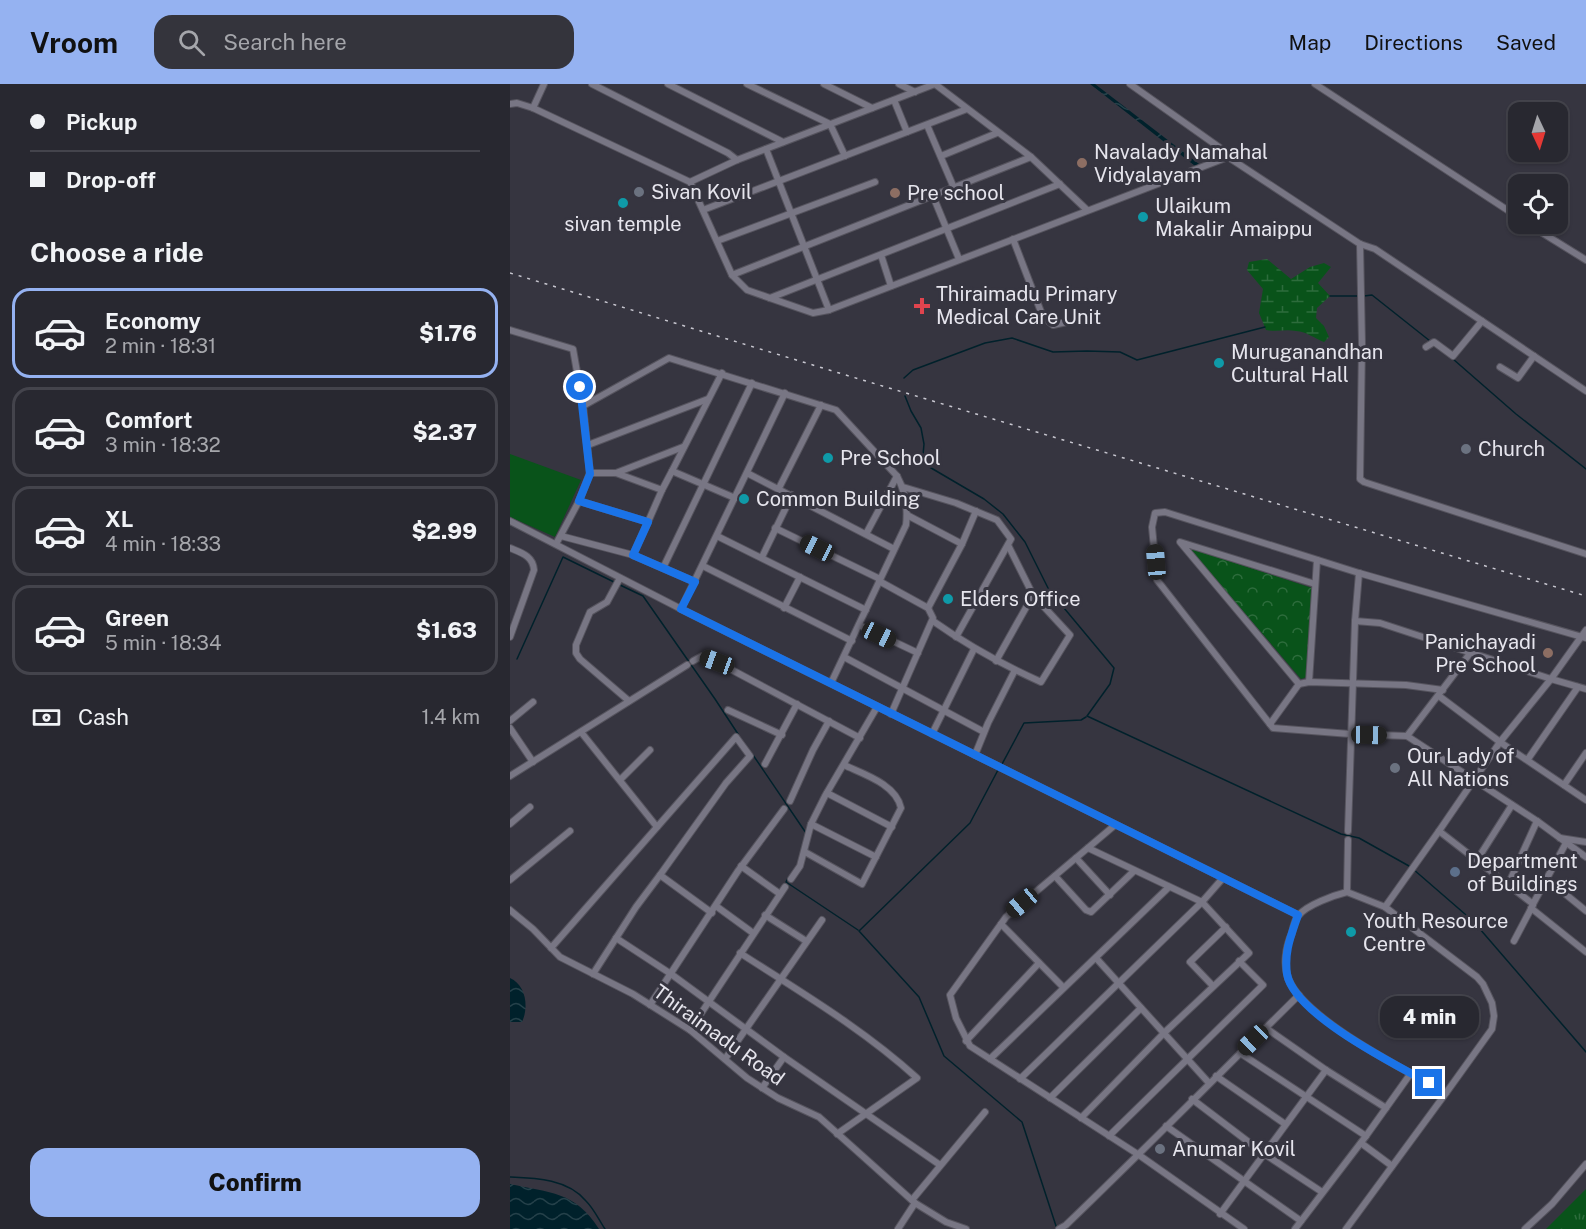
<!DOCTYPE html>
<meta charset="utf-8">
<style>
body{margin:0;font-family:"Public Sans",sans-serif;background:#34343c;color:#f1f3f6;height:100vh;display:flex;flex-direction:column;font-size:22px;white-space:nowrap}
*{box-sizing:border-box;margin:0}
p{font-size:20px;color:#a5a6ab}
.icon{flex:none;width:33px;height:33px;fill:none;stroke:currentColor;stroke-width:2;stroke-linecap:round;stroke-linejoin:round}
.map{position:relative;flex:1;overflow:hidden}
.sheet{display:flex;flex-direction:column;background:#282830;width:510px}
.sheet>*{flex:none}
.guide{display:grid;align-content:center;height:132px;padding:0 30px;background:#282830}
.needle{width:39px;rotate:176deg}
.fabs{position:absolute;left:998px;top:18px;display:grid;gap:12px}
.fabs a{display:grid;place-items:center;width:60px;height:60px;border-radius:12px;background:#282830;box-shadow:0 2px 4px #0004,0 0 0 2px #44444c;font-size:30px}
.end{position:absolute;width:27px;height:27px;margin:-14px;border:8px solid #1a73e8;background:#fff;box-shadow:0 0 0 3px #fff}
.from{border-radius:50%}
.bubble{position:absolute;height:42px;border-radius:18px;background:#282830;box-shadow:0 2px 4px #0004,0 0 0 2px #44444c;font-size:20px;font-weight:800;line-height:42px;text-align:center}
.car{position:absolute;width:18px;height:36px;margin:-18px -9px;border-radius:8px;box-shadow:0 0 4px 2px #0007;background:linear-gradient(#222 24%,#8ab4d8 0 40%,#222 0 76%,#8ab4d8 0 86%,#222 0)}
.guide b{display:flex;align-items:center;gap:21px;height:57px;font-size:22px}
.guide b+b{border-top:2px solid #44444c}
.guide i{width:15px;height:15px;background:#f1f3f6}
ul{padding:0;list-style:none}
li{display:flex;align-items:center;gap:18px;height:90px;margin:0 12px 9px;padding:0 18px;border:3px solid #44444c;border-radius:18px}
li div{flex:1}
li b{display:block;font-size:22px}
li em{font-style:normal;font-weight:800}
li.active{border-color:#95b2f1}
li>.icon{width:54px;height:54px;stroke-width:1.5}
h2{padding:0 30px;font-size:27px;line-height:72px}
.pay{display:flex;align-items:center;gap:15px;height:66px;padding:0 30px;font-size:22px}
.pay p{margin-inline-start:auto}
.cta{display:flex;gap:12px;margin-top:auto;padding:12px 30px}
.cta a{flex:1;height:69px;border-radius:18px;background:#95b2f1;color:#111;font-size:24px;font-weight:800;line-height:69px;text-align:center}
header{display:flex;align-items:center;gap:36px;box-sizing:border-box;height:84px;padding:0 30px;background:#95b2f1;color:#111}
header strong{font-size:28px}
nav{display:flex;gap:33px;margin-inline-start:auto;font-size:21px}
.search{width:420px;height:54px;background:#34343c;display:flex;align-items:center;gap:15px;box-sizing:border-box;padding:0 21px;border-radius:18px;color:#a5a6ab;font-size:22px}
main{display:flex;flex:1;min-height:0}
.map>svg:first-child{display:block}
.grass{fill:url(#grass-tufts)}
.forest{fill:url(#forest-crowns)}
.wetland{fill:url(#wetland-marsh)}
.garden{fill:#09531a}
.water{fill:url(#water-waves)}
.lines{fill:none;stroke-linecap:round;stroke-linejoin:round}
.stream{stroke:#00212b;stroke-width:1.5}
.street-casing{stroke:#56545e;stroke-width:8}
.street{stroke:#787684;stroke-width:6}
.rail{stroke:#c8c7d0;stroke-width:1.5;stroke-dasharray:3 6;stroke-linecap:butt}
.route{stroke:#1a73e8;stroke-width:8}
.education-dot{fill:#8d6e63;stroke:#363540;stroke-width:2}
.worship-dot{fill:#6b7280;stroke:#363540;stroke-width:2}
.culture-dot{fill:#0f9aa8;stroke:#363540;stroke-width:2}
.health-dot{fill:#e0444e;stroke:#363540;stroke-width:2}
.service-dot{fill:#5c6f8a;stroke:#363540;stroke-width:2}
.labels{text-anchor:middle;stroke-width:6;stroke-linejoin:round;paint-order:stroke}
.poi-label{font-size:20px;fill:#e6e5ed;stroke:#363540;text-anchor:start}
.street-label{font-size:20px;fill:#e6e5ed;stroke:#363540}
</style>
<header>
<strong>Vroom</strong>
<div class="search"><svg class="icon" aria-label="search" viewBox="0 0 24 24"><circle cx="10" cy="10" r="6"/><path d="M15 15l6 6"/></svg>Search here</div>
<nav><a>Map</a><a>Directions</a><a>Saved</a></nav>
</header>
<main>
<section class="sheet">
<div class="guide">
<b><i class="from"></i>Pickup</b>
<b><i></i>Drop-off</b>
</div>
<h2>Choose a ride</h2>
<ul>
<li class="active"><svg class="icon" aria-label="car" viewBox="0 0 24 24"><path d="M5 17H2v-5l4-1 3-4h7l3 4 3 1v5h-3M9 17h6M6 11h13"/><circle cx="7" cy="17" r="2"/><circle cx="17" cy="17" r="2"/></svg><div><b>Economy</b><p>2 min · 18:31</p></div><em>$1.76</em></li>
<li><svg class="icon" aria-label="car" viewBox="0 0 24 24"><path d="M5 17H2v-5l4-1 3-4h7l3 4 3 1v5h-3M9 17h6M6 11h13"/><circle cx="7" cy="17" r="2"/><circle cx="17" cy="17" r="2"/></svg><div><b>Comfort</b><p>3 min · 18:32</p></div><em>$2.37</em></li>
<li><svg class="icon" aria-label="car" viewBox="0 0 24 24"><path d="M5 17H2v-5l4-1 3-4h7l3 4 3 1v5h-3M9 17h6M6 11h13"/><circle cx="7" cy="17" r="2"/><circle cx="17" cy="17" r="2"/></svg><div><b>XL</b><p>4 min · 18:33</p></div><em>$2.99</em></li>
<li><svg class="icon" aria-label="car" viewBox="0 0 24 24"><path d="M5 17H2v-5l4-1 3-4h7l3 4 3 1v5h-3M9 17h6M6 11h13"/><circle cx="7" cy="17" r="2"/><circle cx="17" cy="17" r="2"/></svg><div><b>Green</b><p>5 min · 18:34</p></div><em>$1.63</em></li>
</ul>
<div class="pay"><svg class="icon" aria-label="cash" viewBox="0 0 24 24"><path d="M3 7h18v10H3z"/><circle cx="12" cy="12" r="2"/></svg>Cash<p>1.4 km</p></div>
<div class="cta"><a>Confirm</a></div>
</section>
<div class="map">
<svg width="1076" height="1145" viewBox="0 0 1076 1145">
<defs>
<pattern id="grass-tufts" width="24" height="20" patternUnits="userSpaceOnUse" patternTransform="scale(1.5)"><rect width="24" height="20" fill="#09531a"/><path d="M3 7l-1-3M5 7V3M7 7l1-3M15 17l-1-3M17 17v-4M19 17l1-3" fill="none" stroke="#2d6c3c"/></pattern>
<pattern id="forest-crowns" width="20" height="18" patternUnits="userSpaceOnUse" patternTransform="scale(1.5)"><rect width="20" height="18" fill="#09531a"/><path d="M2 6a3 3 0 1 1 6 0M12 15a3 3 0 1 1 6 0" fill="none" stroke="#2d6c3c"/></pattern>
<pattern id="wetland-marsh" width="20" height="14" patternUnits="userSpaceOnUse" patternTransform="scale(1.5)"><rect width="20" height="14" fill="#09531a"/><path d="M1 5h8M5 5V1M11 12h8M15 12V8" fill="none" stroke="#2d6c3c"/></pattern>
<pattern id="water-waves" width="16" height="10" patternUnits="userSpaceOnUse" patternTransform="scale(1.5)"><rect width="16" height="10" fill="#00212b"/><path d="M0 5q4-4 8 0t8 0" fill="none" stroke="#25414a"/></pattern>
</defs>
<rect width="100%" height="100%" fill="#363540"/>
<path class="grass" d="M1076,1105V1145H1036Z"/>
<path class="forest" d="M679,464L802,504L797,593L791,595Z"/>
<path class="wetland" d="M757,175L781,195L800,183L814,179L821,183L808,199L820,212L807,224L806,234L814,242L819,253L814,258C804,254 797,248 786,247C776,245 767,248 756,246L749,229L753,205L737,186L739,178Z"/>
<path class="garden" d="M0,370L71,396L45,453L0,433Z"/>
<g class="water">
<path d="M580,0H585L689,80L685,82Z"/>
<path d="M0,894C16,901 19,923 12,938H0Z"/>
<path d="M0,1100C40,1109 65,1107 89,1145H0Z"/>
</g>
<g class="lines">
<g class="stream">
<path d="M820,212H849"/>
<path d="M854,212L862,211L920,257"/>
<path d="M943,275L1006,330L1076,385"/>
<path d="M394,294L403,286L475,259L502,254L543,268L577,267L610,268L627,276L755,243"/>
<path d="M395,312L401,327L411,344L414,360L413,371L416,381L474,415L493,430L515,458L539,506L604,584L600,600L577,632L831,750L849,754L899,782"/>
<path d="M110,501L133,512L205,615L228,650"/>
<path d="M7,575L53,473L106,499"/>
<path d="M243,671L296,749"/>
<path d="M491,682L514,639L571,636L576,633"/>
<path d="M488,686L460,739L349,847L409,913L434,972L512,1038L547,1145"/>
<path d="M903,785L963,837L1076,968"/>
<path d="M278,794L276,798L348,846"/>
<path d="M0,1093C26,1094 58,1095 76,1117C84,1125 89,1136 95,1145"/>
</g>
<defs>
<g id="street">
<path d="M82,0L218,69L227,76"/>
<path d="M158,0L273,58"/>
<path d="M237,0L320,40L335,72"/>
<path d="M314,0L362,24"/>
<path d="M389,0L405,8"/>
<path d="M620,0L713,66L718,73L850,160L865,165L1076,307"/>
<path d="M805,0L1008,133"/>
<path d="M384,16L397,48"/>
<path d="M0,20L7,19L23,24L180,98L222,191L237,206L303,229L319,226L718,73"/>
<path d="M23,24L34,0"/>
<path d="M417,41L444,104"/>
<path d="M256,65L319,226"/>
<path d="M431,72L487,49"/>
<path d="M180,98L227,76L425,0L521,73L577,126"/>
<path d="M423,112L449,175"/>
<path d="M193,126L457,25"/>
<path d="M1018,140L1076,176"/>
<path d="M503,155L533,233L543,241L557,238"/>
<path d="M207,157L365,98"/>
<path d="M850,160L852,260L850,395L854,398L1076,470"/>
<path d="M371,171L381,202"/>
<path d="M222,191L521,73"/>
<path d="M260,214L550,100"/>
<path d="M0,246L63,265L73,322L80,389L69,417L46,460"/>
<path d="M916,263L924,258L943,272L972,237"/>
<path d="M990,283L1008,294L1024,272"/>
<path d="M212,289L162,387L225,414"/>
<path d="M73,322L159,274L326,326L387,392C395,407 398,424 396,441L321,599"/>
<path d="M78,361L198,315"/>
<path d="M80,389H106L152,406L162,387"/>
<path d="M106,389L173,363"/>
<path d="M237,389L384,465"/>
<path d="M393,403L446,419L487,436L501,455L446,553"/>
<path d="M269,404L311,321"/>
<path d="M69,417L138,438L152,406"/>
<path d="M397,431L452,460"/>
<path d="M0,437L171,525L788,831"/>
<path d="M265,444L370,495"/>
<path d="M356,450L387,392"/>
<path d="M51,452L123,471L185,498"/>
<path d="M207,452L356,526"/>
<path d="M0,464C12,469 23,472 24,486L0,553"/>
<path d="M123,471L138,438"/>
<path d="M252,473L282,411"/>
<path d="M193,482L342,557"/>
<path d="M153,484L242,299"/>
<path d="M110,494L97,518L80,528L66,561V569L70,575L119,617"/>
<path d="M369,497L418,524L423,534L381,630"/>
<path d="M805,500L670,458L789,600L799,598L896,601L933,606"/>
<path d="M274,524L290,493"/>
<path d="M418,524L452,460L466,427"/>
<path d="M171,525L275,309"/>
<path d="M423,537C457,561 493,581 531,598L560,551L523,511L498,461"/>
<path d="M845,537L870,539L1041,595L1076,605"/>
<path d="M349,541L408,569"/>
<path d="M1076,554L849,489L655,428L645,429L642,443L647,496L763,644L840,650L897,652L1027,737L1076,773"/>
<path d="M334,573L474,648"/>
<path d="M183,577L192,572L207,578L350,654"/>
<path d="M486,577L523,511"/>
<path d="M799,598L807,476"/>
<path d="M929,612L990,658L1076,716"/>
<path d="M218,626L272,651"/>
<path d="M0,637L23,618"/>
<path d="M760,640L789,600"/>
<path d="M0,644L23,678"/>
<path d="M71,648L147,743"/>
<path d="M422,650L464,565"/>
<path d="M897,652L961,568"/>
<path d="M465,671L478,639L505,586"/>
<path d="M1018,675L1068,603"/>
<path d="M255,680L287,620"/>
<path d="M0,692L177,581"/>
<path d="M110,696L140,666"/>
<path d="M1054,701L1076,669"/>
<path d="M317,709L382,743"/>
<path d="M280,717L303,666L319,637"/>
<path d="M0,740L20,723"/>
<path d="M301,740L366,773"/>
<path d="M605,741L496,833L440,911L446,934L460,962L629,1071L734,1145"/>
<path d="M838,747L845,537L849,489"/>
<path d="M929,747L1023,820L1056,759"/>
<path d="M1050,754L1076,758"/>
<path d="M295,768L352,800L391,724C386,700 353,690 334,681"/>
<path d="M566,774L600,811"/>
<path d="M967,776L1002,721"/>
<path d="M231,782L270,810"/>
<path d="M545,792L576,826L581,828L624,787"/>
<path d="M281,795L290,782L301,740L315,712L367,623"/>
<path d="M1037,795L1076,827"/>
<path d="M0,796L60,747"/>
<path d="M998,801L1027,737"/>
<path d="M837,808L875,823L967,893L973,900L982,919L984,932L982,945L936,1009C896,986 794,936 778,894C773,880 776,862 782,849C783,844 785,836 788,832C796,821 825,811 837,808Z"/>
<path d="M837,808L838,756"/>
<path d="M206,822L243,849"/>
<path d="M875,823L929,747L990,658L1041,595L1076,546"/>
<path d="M1021,824L1076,868"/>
<path d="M0,826L23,845L50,873L123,910L180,946L237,994L268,1014L309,1033L405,1119L436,1138L456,1145"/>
<path d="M255,831L296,857"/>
<path d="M491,840L553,903"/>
<path d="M106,854L161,890L274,973L430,1081"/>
<path d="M1004,857L1023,821"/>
<path d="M41,864L226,653L240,672L216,699L150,791"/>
<path d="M230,869C292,909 353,945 407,994L327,1050"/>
<path d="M586,874L699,999"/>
<path d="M83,890L126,823L150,791L202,829"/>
<path d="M703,902L680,878L716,843"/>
<path d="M140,921L228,787L274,725"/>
<path d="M756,944L816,986L876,1024"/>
<path d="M180,946L275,803"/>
<path d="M456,957L529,879"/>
<path d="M730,969L856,1052"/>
<path d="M215,975L312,836"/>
<path d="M480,975L659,803"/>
<path d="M706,992L775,1040"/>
<path d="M510,995L692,818L713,794"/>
<path d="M252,1004L274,973"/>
<path d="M540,1014L631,924"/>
<path d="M682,1015L753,1069L812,1108"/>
<path d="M571,1034L654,949L739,869L692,818L578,764"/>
<path d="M656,1042L791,1137"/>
<path d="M599,1052L753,901L729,877"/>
<path d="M851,1059L882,1082"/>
<path d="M402,1116L475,1028"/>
<path d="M710,1130L816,986"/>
<path d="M388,1145L405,1119"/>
<path d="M549,1145L556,1141C634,1066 711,988 789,911"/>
<path d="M785,1145L856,1052L901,989"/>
<path d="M836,1145L936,1009"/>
<path d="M1015,1145L1042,1120L1076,1080"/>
</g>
</defs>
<use href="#street" class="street-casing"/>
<use href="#street" class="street"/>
<path class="rail" d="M0,189L339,292L1076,512"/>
</g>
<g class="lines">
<path class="route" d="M70,303L80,390L69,417L138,438L123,471L185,498L171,525L788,831C781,852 774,867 777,890C784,930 884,980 919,999"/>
</g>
<g class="education-dot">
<circle cx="572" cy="79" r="6"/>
<circle cx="385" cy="109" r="6"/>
<circle cx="1038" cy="569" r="6"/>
</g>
<g class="worship-dot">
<circle cx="129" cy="108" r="6"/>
<circle cx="956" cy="365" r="6"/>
<circle cx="885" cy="684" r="6"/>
<circle cx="650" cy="1065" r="6"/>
</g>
<g class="culture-dot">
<circle cx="113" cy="119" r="6"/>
<circle cx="633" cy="133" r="6"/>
<circle cx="709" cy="279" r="6"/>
<circle cx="318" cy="374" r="6"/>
<circle cx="234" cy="415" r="6"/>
<circle cx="438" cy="515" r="6"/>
<circle cx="841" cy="848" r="6"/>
</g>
<path class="health-dot" d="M409 213h6v6h6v6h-6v6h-6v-6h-6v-6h6z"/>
<circle class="service-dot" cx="945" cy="788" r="6"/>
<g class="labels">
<g class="poi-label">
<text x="584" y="75">Navalady Namahal<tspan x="584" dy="23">Vidyalayam</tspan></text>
<text x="141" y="115">Sivan Kovil</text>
<text x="397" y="116">Pre school</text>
<text x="645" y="129">Ulaikum<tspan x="645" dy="23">Makalir Amaippu</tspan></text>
<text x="113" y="147" text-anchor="middle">sivan temple</text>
<text x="426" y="217">Thiraimadu Primary<tspan x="426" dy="23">Medical Care Unit</tspan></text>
<text x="721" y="275">Muruganandhan<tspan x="721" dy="23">Cultural Hall</tspan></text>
<text x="968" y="372">Church</text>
<text x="330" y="381">Pre School</text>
<text x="246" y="422">Common Building</text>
<text x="450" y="522">Elders Office</text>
<text x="1026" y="565" text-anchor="end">Panichayadi<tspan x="1026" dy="23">Pre School</tspan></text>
<text x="897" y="679">Our Lady of<tspan x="897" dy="23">All Nations</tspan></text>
<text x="957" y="784">Department<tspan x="957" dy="23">of Buildings</tspan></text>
<text x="853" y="844">Youth Resource<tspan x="853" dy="23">Centre</tspan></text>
<text x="662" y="1072">Anumar Kovil</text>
</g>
<g class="street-label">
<text transform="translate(209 951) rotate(36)" y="7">Thiraimadu Road</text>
</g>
</g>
</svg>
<div class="fabs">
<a><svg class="needle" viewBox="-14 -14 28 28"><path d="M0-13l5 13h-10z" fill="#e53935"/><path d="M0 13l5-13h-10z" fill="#a5a6ab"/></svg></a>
<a><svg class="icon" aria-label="locate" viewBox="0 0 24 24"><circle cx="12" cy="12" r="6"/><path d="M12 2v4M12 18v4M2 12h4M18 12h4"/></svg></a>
</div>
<i class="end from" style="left:70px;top:303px"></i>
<i class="end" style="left:919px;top:999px"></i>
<div class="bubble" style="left:870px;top:912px;width:99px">4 min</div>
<i class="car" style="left:307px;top:464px;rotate:296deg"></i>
<i class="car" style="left:646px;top:478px;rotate:355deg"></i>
<i class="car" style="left:369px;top:551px;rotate:115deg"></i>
<i class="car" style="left:207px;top:578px;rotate:290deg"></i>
<i class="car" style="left:859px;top:651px;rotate:91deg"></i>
<i class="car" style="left:512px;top:819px;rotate:230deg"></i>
<i class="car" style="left:743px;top:956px;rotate:226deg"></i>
</div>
</main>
